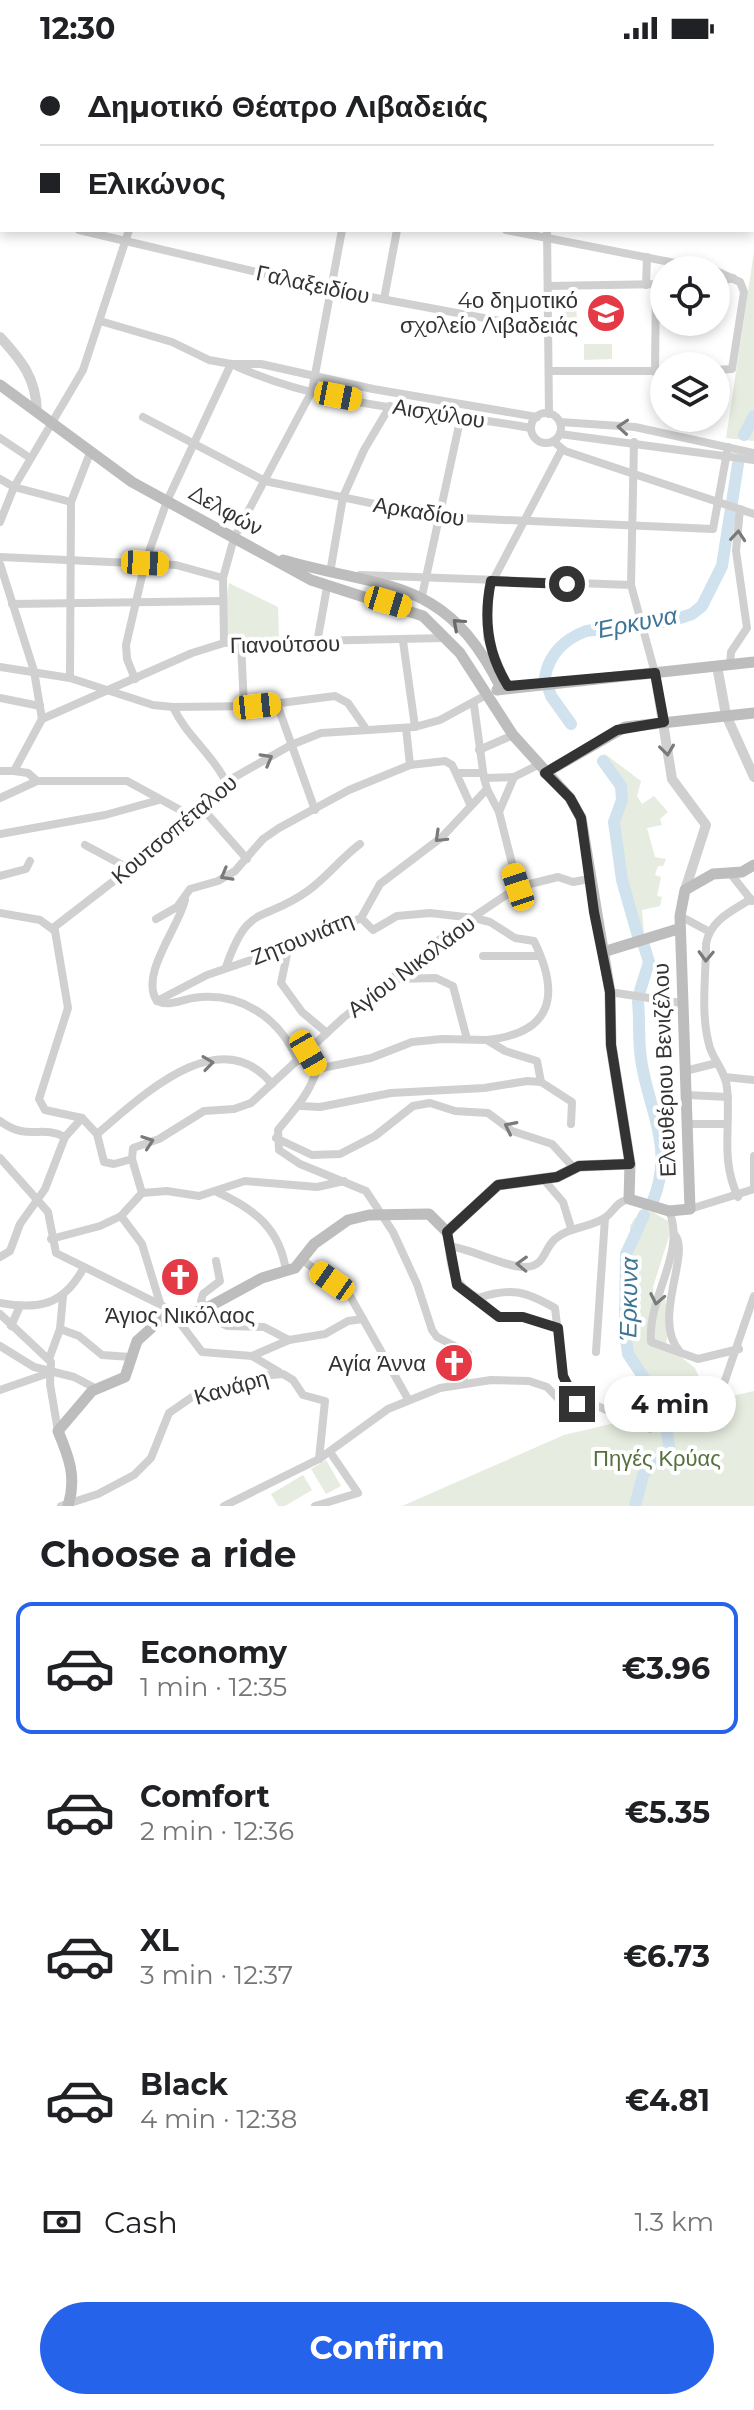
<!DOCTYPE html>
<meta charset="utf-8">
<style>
body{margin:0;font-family:Montserrat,sans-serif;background:#f6f6f6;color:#202124;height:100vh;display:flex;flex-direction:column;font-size:30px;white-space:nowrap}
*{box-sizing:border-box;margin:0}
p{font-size:26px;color:#757577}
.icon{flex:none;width:44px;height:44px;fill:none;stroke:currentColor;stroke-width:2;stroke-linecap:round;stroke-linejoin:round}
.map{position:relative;height:1450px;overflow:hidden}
.panel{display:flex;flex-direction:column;background:#fff;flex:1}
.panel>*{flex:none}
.hud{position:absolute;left:0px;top:0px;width:754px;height:176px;box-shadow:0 4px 12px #0003;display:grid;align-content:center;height:176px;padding:0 40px;background:#fff}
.fabs{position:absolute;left:650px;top:200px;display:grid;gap:16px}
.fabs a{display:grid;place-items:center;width:80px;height:80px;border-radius:50%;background:#fff;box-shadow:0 4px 12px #0003;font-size:40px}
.end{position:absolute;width:36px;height:36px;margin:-18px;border:10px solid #333;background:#fff;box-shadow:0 0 0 4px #fff}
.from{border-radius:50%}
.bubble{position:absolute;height:56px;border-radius:28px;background:#fff;box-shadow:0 4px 12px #0003;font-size:26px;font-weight:700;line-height:56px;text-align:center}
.car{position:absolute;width:24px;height:48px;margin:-24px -12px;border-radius:10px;box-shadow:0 0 6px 2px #0007;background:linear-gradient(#f5c518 24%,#345 0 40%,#f5c518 0 76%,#345 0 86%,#f5c518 0)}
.hud b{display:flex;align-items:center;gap:28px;height:76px;font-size:30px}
.hud b+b{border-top:2px solid #e0e0e0}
.hud i{width:20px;height:20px;background:#202124}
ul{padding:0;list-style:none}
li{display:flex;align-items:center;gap:24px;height:132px;margin:0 16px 12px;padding:0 24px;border:4px solid transparent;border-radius:16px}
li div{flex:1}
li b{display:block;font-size:30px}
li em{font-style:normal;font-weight:700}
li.active{border-color:#2563eb}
li>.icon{width:72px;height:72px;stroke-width:1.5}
h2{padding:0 40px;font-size:36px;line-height:96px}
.pay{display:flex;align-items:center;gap:20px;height:88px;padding:0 40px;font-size:30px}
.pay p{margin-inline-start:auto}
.cta{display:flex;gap:16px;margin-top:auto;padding:16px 40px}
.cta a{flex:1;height:92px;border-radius:48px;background:#2563eb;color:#fff;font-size:32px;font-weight:700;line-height:92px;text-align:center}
.status{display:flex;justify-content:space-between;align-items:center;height:56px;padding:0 40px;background:#fff;direction:ltr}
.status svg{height:22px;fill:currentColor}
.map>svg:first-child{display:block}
.green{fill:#e6ecdf}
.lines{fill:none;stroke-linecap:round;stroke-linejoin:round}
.river{stroke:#cfe2ee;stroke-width:12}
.minor{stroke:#d0d0d0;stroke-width:8}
.tertiary{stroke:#d0d0d0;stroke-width:10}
.secondary{stroke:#bdbdbd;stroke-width:11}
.oneway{stroke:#7a7a7a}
.oneway2{stroke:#6a6a6a}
.route{stroke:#333;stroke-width:10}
.labels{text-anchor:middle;stroke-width:8;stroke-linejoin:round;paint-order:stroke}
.street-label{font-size:22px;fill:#333;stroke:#fff}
.poi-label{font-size:22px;fill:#333;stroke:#fff;text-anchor:end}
.park-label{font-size:22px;fill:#56703f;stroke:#fff}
.water-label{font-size:24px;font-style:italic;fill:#3f7597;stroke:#fff}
</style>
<div class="status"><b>12:30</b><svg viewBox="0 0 49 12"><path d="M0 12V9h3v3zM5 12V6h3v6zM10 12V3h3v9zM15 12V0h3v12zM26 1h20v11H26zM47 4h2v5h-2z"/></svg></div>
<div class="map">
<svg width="754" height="1450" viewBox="0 0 754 1450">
<rect width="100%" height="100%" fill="#fff"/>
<g class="green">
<path d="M754,196V385L726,382Z"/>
<path d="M576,240L577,268H562V241Z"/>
<path d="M612,288V303L584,304V288Z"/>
<path d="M229,527L278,551L279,582H228L226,548Z"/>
<path d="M605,698L641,725L637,740L642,748L654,740L668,756L660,763L662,769L647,772L655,801L666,803L663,810H658L655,819L661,821L657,840L662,841L660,850L642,854L644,878H641C626,848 616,802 617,768C617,755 627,746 623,732C619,721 608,710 601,701Z"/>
<path d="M651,1155L673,1168L653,1231V1241L665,1242L669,1270L666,1289L695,1312L710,1345L754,1335V1450H402L564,1379L657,1357L656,1349L629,1309L622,1279L630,1214V1170L635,1162Z"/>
<path d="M326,1404L341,1430L326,1438L311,1413Z"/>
<path d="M303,1419L312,1434L285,1450H278L271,1438Z"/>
</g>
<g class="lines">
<g class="river">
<path d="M744,379L754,360"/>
<path d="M571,668L551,640L545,621C549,598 565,583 586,575L671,565L692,558L702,550L722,510L738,408"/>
<path d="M603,705L621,730L622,744L614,766L622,824L638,880"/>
<path d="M640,935L649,906L644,890"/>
<path d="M638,946C640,965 638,984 641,1003C648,1054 675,1090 653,1145"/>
<path d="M635,1450L643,1419L654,1405L664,1404L670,1397L665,1362L658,1343L628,1298L625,1276L626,1198L644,1159"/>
</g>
<g class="minor">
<path d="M160,2L161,0"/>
<path d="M372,2V0"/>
<path d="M555,2V0"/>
<path d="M752,30H754"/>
<path d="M0,68H2"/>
<path d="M752,118H754"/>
<path d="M79,174L333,234L549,274"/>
<path d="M506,174L711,214"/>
<path d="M547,174L549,358"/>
<path d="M716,215L740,226L744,236L732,313L716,314"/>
<path d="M716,226L733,222"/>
<path d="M646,229L647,201"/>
<path d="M548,230L664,228"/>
<path d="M384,243L397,174"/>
<path d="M100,265L172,286L209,304L231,308H261L373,333L537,361"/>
<path d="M236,310C327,352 434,354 531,372"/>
<path d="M549,315H664"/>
<path d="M655,316L656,228"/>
<circle cx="546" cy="372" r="15"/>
<path d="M143,361L265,425L437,461L713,473L728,391"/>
<path d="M560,366L635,371L754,397"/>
<path d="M560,378L754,404"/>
<path d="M0,382L30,402"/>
<path d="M553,385L565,395L754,458"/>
<path d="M634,386L631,529L655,617"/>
<path d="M0,423L14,431L71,446"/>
<path d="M0,466L14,431L83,314L129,174"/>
<path d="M0,501L176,509L223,522"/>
<path d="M0,508L34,615L42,663"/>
<path d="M330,517L343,441L364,394L390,350"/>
<path d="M360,519L631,529"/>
<path d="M422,540L461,360"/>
<path d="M12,548L223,545"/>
<path d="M403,585L415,671"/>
<path d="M224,587L223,522L234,482L312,335L342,174"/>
<path d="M241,587L244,651"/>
<path d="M317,587L327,531"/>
<path d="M730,609L731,596L747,572L736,495L740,453"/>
<path d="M0,611L70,622L153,649L173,651L257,650L335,640L348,647L366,673"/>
<path d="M70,622L71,446L90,397"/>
<path d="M135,623L127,603L126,589L145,507L167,445L231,308"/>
<path d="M508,630L487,582L490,530L562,393"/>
<path d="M0,642L40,650"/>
<path d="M277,648L315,754"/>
<path d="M474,649L484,722L514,721"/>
<path d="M173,651C187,681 212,697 226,726"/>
<path d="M42,663L192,597L224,587L446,582"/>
<path d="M406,672L410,709"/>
<path d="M479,694L513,679"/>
<path d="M0,715H14L42,663"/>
<path d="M14,715L28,717L37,725H127L193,761"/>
<path d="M456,717L470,748"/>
<path d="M487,733L499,756"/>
<path d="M0,742L37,725"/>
<path d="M202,752L247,803"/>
<path d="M0,778L105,759L159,744"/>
<path d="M85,789L128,812"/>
<path d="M730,817L752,845"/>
<path d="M0,820L26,813L30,805"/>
<path d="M518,831L558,821L573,826L589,823"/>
<path d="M185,844C179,871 139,919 157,945C169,951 181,944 193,942C241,935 280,962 298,1005"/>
<path d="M0,857L40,864L55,875L68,952L39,1043L45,1054L82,1062L65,1081L45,1133L20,1168L10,1195L0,1201"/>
<path d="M680,860L708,875"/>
<path d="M361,862L373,874L397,860L430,857L474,862L490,866L515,882L534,885C561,940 552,977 487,984"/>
<path d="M156,863L177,851L190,833L218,825L235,815L263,783L279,772L349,734L410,709L445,705L452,709L456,717H483"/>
<path d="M53,872L159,790L226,726L291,689L321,677L415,671L440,664L486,639"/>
<path d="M289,889L281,927L302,956L327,977"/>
<path d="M483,900H540"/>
<path d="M226,911C249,844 263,868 309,834C327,821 341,802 360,788"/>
<path d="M393,923L436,922L453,930L467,983"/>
<path d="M610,936L681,947"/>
<path d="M157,945L207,919L324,879L361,862L380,828L442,781L487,733L484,722"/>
<path d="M308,997L317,1013C309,1039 294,1054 278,1074L279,1094L300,1108L366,1135L393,1176L417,1228L432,1274L437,1281L468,1297L463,1327"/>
<path d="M317,1013L371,1002L412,986L442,983L487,984L505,995L537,1005L541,1026"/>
<path d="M685,1015L717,1007"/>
<path d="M725,1021L754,1024"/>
<path d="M687,1039L728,1041"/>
<path d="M301,1050L320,1051L391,1037L484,1032L527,1025L541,1026L572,1046L571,1068"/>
<path d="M82,1062L97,1078L104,1106L114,1108L132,1103"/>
<path d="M0,1065C29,1086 40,1068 65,1081"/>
<path d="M687,1068H725"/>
<path d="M97,1078C140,1042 220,963 272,1028"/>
<path d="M276,1082L312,1099L340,1098L375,1080L413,1050L430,1047L455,1055L488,1057L512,1075L552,1088L574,1112"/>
<path d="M0,1102L48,1156L56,1197L163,1250"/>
<path d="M544,1124L563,1146L571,1172"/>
<path d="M754,1133V1100"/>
<path d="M217,1136C255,1153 280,1173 286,1215"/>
<path d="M142,1137L167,1135L199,1140L245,1125L317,1131L344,1125"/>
<path d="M738,1141C720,1103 731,1071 727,1032C726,1017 715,1006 710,992C700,959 706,922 706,888C710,864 732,855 751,843"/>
<path d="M690,1153L754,1133"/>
<path d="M669,1155C687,1196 647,1242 651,1286L698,1303L739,1293"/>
<path d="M447,1176C451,1209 448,1225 478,1242C511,1231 525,1235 555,1252L563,1320L580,1352"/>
<path d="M675,1179C691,1198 651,1264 680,1296"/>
<path d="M51,1183L100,1170L121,1160"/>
<path d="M449,1190C472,1193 507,1212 526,1211C545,1210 543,1194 555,1183C570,1170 591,1172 606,1161C615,1154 615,1147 629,1143"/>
<path d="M216,1205L220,1225L203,1238L201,1245L217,1265L227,1270L264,1271L289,1284L325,1278L348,1265L363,1263"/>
<path d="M304,1205L350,1240L408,1343"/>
<path d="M478,1242L499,1261H523L558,1272"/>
<path d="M0,1247C39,1254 63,1249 83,1213"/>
<path d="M160,1247L142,1188L121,1160L142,1137L132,1103L133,1092L159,1083L204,1055L234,1053L251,1047L343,962L439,884L518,831L499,756L514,721L538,709"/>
<path d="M0,1258L51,1306L50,1328L58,1375"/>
<path d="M177,1263L202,1296L252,1300L279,1316"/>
<path d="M11,1270L20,1250"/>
<path d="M60,1273L63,1240"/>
<path d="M0,1290L34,1311L74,1321L95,1332"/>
<path d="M596,1296L605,1162"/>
<path d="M252,1300L289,1284"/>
<path d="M49,1303L60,1273L79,1280L102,1299L131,1301"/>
<path d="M0,1334L49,1317"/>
<path d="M719,1342L754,1240"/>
<path d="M61,1450L98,1438L134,1419L151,1402L169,1357L195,1339L217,1332L250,1329L259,1320L283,1318L293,1324L303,1339L325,1345L319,1403"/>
<path d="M224,1450L319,1403L388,1353L440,1332L491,1324L529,1325L547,1331L570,1355L595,1349L650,1373"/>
<path d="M315,1450L358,1437L330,1396"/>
</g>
<g class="tertiary">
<path d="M0,281C22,305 36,322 37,356"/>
<path d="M717,610L726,659L754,721"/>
<path d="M655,617L672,723L706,769L685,834"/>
</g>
<g class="secondary">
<path d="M0,329L132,426L311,524L423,560L460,597L513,679L570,742L581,762L610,936L611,989L630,1108L629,1143L669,1155L690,1153L680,860L685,834L713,818L742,816L754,809"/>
<path d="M283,504C389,534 446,521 501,632"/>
<path d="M497,634L754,606"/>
<path d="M545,717L625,671L754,657"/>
<path d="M603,896L678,873"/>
<path d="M68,1450C77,1422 69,1401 58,1375L92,1335L125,1321L137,1285L169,1256L177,1263L205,1253L262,1222L295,1212L314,1188L348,1164L369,1159L429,1158L447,1176L498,1129L557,1121L579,1110L630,1108"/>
</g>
</g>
<defs><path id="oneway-chevron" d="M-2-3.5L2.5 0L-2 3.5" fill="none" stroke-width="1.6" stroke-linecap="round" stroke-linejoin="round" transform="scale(2)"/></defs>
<g class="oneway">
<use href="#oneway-chevron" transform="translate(623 371) rotate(-176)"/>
<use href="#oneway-chevron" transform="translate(738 480) rotate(-85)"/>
<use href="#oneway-chevron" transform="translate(667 694) rotate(83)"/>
<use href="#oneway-chevron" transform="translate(267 703) rotate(-29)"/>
<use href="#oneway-chevron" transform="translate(440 781) rotate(136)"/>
<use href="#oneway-chevron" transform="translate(226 819) rotate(151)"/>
<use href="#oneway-chevron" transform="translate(706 900) rotate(92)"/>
<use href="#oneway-chevron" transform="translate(208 1007) rotate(-8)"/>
<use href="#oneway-chevron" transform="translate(510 1071) rotate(-153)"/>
<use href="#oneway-chevron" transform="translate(148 1086) rotate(-19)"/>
<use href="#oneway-chevron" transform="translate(522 1208) rotate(-178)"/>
<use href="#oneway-chevron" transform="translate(657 1243) rotate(101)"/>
</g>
<use class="oneway2" href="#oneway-chevron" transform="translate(458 568) rotate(-138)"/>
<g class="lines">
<path class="route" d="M567,528L491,525C483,563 487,597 508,630L655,617L664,666L617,674L545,717L570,742L581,762L594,856L610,936L611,989L630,1108L579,1110L557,1121L498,1129L447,1176L457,1229L499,1261H523L558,1272L563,1320L577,1348"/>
</g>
<defs>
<symbol id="school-disc" viewBox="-11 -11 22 22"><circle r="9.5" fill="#e63946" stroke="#fff"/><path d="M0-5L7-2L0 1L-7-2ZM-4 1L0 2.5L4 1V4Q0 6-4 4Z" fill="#fff"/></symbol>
<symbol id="church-disc" viewBox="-11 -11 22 22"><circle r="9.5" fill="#e63946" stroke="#fff"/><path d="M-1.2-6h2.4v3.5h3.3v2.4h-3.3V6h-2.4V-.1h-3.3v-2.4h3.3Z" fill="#fff"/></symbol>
</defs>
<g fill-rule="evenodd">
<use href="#school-disc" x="584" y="235" width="44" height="44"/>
<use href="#church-disc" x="158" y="1199" width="44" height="44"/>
<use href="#church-disc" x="432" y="1285" width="44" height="44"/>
</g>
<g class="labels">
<g class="street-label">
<text transform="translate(313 228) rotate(12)" y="8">Γαλαξειδίου</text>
<text transform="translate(439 357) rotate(9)" y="8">Αισχύλου</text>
<text transform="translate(226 454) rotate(29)" y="8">Δελφών</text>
<text transform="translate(419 455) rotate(9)" y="8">Αρκαδίου</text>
<text transform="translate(285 588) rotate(-1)" y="8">Γιανούτσου</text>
<text transform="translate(174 773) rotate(-40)" y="8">Κουτσοπέταλου</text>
<text transform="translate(302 882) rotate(-22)" y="8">Ζητουνιάτη</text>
<text transform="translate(411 910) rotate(-37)" y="8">Αγίου Νικολάου</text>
<text transform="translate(664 1014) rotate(-92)" y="8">Ελευθέριου Βενιζέλου</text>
<text transform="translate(231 1331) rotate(-16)" y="8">Κανάρη</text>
</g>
<g class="poi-label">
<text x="578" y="252">4ο δημοτικό<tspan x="578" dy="25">σχολείο Λιβαδειάς</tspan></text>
<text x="180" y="1267" text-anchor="middle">Άγιος Νικόλαος</text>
<text x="426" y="1315">Αγία Άννα</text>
</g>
<g class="park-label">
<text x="657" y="1410">Πηγές Κρύας</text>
</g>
<g class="water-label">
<text transform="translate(636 567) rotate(-11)" y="8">Έρκυνα</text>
<text transform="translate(629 1243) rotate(-89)" y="8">Έρκυνα</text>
</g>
</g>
</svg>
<div class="fabs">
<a><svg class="icon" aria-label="locate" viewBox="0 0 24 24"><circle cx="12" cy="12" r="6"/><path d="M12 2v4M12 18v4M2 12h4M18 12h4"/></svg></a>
<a><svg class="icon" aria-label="layers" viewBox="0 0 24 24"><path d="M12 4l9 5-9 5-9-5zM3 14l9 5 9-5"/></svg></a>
</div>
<i class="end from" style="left:567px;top:528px"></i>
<i class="end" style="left:577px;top:1348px"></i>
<div class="bubble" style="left:604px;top:1320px;width:132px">4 min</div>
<i class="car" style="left:338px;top:340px;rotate:101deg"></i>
<i class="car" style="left:145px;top:507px;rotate:93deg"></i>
<i class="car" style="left:388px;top:546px;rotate:107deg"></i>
<i class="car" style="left:257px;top:650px;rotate:84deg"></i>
<i class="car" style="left:518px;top:831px;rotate:342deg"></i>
<i class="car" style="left:308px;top:997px;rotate:150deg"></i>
<i class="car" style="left:332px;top:1225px;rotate:305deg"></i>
<div class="hud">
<b><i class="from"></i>Δημοτικό Θέατρο Λιβαδειάς</b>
<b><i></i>Ελικώνος</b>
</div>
</div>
<section class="panel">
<h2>Choose a ride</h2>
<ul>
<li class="active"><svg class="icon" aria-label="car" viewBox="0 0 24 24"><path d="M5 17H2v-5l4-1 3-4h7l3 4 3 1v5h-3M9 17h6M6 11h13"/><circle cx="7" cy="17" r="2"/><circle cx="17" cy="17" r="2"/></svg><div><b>Economy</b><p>1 min · 12:35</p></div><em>€3.96</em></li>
<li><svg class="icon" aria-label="car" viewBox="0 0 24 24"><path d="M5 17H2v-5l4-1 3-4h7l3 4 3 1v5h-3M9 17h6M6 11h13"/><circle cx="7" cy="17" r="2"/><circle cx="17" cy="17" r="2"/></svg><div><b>Comfort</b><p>2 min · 12:36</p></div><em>€5.35</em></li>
<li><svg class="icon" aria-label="car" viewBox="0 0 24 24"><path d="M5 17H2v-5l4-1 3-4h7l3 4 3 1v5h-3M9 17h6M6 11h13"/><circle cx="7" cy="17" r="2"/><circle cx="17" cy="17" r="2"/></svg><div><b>XL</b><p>3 min · 12:37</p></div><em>€6.73</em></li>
<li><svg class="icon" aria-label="car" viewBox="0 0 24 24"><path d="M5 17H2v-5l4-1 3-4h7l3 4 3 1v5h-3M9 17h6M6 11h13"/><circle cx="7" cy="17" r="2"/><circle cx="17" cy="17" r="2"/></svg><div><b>Black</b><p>4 min · 12:38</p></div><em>€4.81</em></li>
</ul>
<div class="pay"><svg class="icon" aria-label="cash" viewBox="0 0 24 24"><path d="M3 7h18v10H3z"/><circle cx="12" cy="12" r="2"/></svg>Cash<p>1.3 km</p></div>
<div class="cta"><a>Confirm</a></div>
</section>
